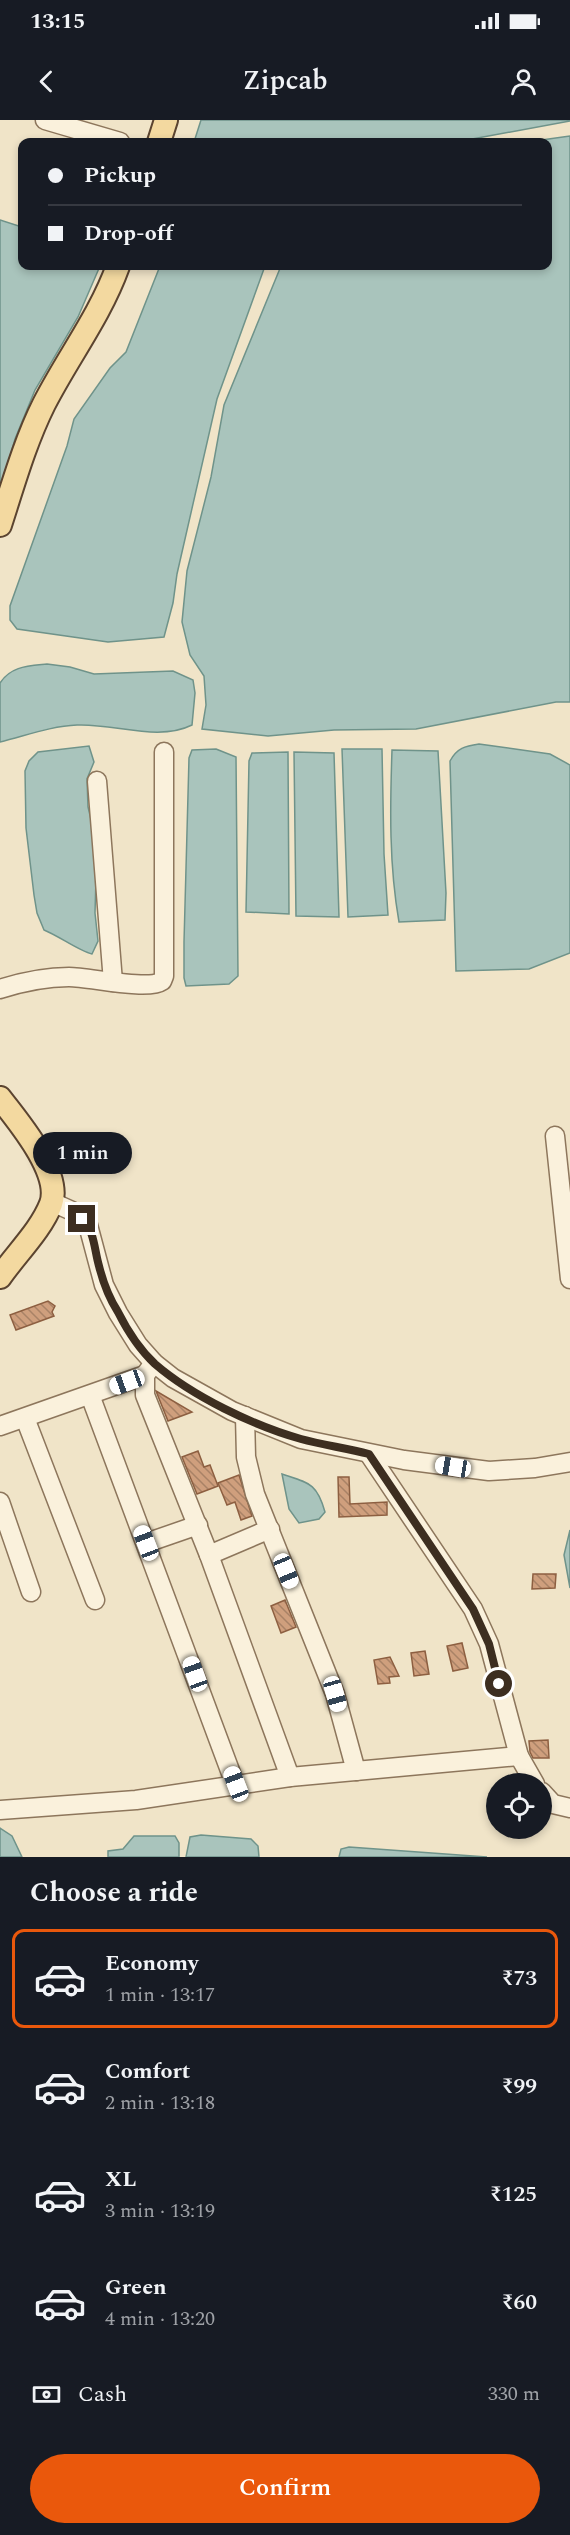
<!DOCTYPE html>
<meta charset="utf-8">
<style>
body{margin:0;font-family:Spectral,serif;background:#20242c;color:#f1f3f6;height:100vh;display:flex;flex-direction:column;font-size:22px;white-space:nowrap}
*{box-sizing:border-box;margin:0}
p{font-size:20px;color:#9ea1a6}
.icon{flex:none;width:33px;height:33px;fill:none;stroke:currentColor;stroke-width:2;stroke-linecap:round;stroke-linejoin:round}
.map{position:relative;height:1737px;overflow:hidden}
.side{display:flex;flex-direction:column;background:#171b24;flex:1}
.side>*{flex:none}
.banner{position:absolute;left:18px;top:18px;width:534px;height:132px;border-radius:12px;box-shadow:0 3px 9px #0003;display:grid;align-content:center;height:132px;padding:0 30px;background:#171b24}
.controls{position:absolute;left:486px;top:1653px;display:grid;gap:12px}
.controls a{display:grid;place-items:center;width:66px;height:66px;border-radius:50%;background:#171b24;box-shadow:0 3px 9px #0003;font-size:30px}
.end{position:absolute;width:27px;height:27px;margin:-14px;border:8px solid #3d2e20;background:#fff;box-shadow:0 0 0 3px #fff}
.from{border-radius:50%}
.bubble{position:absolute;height:42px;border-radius:21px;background:#171b24;box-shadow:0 3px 9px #0003;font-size:20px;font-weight:600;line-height:42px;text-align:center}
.car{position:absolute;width:18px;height:36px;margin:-18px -9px;border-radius:8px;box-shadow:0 0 4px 2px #0007;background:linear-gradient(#fff 24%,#345 0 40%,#fff 0 76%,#345 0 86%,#fff 0)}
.banner b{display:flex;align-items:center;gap:21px;height:57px;font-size:22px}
.banner b+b{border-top:2px solid #363941}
.banner i{width:15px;height:15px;background:#f1f3f6}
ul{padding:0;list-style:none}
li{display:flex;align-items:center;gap:18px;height:99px;margin:0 12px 9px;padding:0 18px;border:3px solid transparent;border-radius:12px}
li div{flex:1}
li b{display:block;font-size:22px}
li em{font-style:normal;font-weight:600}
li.active{border-color:#ea580c}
li>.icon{width:54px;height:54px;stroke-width:1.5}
h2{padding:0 30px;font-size:27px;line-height:72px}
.pay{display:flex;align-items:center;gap:15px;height:66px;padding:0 30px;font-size:22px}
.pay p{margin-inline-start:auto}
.cta{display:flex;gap:12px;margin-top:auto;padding:12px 30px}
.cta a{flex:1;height:69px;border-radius:36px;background:#ea580c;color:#fff;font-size:24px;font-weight:600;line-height:69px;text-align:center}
.status{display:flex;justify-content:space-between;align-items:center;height:42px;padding:0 30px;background:#171b24;direction:ltr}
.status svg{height:16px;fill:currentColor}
header{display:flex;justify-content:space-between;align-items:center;height:78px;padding:0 30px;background:#171b24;font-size:27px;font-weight:600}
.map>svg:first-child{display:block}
.water{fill:#a9c4bc;stroke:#6f938a;stroke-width:1.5}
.building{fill:url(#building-back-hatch);stroke:#8d5f41;stroke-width:1.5}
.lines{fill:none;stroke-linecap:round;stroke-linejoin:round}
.minor-casing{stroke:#8d765c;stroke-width:21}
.major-casing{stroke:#5b4430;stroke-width:26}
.minor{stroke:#faf1dc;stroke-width:18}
.major{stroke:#f3d9a0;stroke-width:22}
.route{stroke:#3d2e20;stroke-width:8}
</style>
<div class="status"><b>13:15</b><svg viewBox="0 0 49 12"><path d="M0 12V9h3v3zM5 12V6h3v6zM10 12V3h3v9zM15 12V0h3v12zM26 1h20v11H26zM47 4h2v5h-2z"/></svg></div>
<header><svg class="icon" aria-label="back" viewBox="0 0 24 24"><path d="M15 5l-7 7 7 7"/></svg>Zipcab<svg class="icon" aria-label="person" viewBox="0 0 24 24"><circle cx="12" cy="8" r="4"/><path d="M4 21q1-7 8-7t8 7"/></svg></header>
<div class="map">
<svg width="570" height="1737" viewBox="0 0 570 1737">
<defs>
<pattern id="building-back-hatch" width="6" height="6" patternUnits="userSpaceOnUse" patternTransform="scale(1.5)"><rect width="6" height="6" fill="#cf9f7d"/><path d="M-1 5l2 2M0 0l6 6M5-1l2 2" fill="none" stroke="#a98266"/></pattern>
</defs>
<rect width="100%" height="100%" fill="#f0e4c8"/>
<g class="water">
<path d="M201,0H570V1L456,22H194Z"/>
<path d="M570,16V582H556L416,609L334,610L268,616L202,609L206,585L204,556L190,535L182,502L187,451L211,357L224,285L281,146H548V22H527Z"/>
<path d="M0,100L22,107V146H100L78,197L35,270L15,319L0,372Z"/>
<path d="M160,146H265L217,279L177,454L173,483L164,517L108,522L17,509L10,500V486L67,326L74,299L110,248L126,232Z"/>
<path d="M47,544L70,547L94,554L173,551L193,560L195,573L192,605C158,622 114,603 77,605C51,606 25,616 0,622V563C11,546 28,546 47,544Z"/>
<path d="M479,624L550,634L570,645V833L529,849L456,851L450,641C457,628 465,626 479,624Z"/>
<path d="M89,626L94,642L87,659L88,687L97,725L95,793L98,821L92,834C79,831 59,816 44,810L37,793L34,775L26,708L25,651L29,641L38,632Z"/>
<path d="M216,629L236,637L238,856L229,864L186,866L184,858V822L189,638L192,630Z"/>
<path d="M342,629H382L384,734L388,795L348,797Z"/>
<path d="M392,630L438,631L446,773L445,800L399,802C389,745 390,688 392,630Z"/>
<path d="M288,632L289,794L246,792L249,641L252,633Z"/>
<path d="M294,632L334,633L339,797L296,796Z"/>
<path d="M282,1354C309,1363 317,1363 325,1392L319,1399L299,1403L289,1389Z"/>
<path d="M570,1410V1468L564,1435Z"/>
<path d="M0,1708L12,1716L22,1737H0Z"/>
<path d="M201,1715L251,1719L258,1726L259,1737H186L190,1717Z"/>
<path d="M134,1716H175L179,1723V1737H108V1731L123,1729Z"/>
<path d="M349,1727L487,1737H339L341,1729Z"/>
</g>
<g class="building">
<path d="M48,1181L55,1186L52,1192L54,1196L16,1210L10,1195Z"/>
<path d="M156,1271L192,1292L168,1301Z"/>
<path d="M198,1331L204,1347L210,1345L218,1366L197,1374L182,1337Z"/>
<path d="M239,1355L252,1396L241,1400L235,1382L227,1385L218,1363Z"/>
<path d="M338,1357H349L350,1384L387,1382V1395L339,1397Z"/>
<path d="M533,1454H556L555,1468L532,1469Z"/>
<path d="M285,1480L296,1507L281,1513L271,1486Z"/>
<path d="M462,1523L468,1548L453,1551L447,1526Z"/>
<path d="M425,1531L429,1554L414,1556L411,1533Z"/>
<path d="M390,1537L399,1556L389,1557L390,1563L378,1564L374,1540Z"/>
<path d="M548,1620L549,1638H533L530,1632L529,1621Z"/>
</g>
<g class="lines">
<defs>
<g id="minor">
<path d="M45,0L120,22"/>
<path d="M97,661L113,862"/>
<path d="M0,869C22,862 46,857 69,857C89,857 148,871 162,861L164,856V632"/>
<path d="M555,1016L570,1159"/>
<path d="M52,1082L72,1091L88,1105L104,1165L118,1193L138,1225L154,1243L173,1258L232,1291L301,1319L404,1340L489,1351L535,1348L570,1342"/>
<path d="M154,1243L145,1255V1275L209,1435L290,1657"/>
<path d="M90,1275L235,1664"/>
<path d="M245,1296L246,1337L255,1374L335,1574L356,1651"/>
<path d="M25,1298L95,1480"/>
<path d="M0,1306L145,1255"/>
<path d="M369,1334L473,1489L489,1524L519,1636L535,1664"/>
<path d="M0,1382L31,1472"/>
<path d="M146,1423L198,1405"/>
<path d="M209,1435L270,1409"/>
<path d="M542,1672L553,1684L570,1688"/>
<path d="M0,1690L136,1680L290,1657L519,1636"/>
</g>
<g id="major">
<path d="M159,22L166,0"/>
<path d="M0,405C13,365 25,322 44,284C68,237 100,196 118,146"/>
<path d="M0,978C18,1001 62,1053 51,1084C41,1110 16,1134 0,1157"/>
</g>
</defs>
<use href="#minor" class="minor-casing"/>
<use href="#major" class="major-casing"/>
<use href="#minor" class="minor"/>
<use href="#major" class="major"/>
</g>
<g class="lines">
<path class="route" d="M82,1099C95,1112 94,1129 99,1146C103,1162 109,1178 118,1192C127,1210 140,1230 155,1244C192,1276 254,1306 301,1319C323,1325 346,1328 369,1334L473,1489L489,1524L499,1564"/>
</g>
</svg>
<div class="controls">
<a><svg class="icon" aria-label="locate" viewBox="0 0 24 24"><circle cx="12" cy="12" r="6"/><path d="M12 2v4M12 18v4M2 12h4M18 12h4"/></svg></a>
</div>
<i class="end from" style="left:499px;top:1564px"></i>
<i class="end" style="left:82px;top:1099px"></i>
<div class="bubble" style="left:33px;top:1012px;width:99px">1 min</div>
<i class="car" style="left:127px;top:1262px;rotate:250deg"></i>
<i class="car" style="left:453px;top:1347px;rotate:279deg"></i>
<i class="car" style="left:146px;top:1423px;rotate:339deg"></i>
<i class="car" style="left:286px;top:1451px;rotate:158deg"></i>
<i class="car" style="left:195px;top:1554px;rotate:340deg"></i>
<i class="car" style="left:335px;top:1574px;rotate:164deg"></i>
<i class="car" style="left:236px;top:1664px;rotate:339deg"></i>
<div class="banner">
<b><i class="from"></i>Pickup</b>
<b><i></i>Drop-off</b>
</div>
</div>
<section class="side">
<h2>Choose a ride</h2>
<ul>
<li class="active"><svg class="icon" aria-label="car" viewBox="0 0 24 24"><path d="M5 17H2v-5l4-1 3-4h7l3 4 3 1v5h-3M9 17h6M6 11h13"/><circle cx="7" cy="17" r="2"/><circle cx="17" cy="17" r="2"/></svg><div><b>Economy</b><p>1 min · 13:17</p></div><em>₹73</em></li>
<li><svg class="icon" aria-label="car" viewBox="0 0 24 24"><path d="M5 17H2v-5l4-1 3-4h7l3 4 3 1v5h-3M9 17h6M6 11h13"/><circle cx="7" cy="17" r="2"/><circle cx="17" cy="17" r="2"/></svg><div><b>Comfort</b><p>2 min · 13:18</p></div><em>₹99</em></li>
<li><svg class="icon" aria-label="car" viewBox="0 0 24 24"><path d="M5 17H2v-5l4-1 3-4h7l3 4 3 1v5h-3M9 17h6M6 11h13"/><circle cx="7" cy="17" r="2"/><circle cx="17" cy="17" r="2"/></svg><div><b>XL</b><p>3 min · 13:19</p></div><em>₹125</em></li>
<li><svg class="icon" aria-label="car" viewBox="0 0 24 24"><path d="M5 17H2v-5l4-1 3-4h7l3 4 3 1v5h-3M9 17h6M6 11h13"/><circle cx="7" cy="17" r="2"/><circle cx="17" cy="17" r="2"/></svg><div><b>Green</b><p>4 min · 13:20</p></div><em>₹60</em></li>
</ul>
<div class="pay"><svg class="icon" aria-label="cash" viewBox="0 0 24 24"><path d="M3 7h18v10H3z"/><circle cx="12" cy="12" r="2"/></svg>Cash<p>330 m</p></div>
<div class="cta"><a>Confirm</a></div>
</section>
